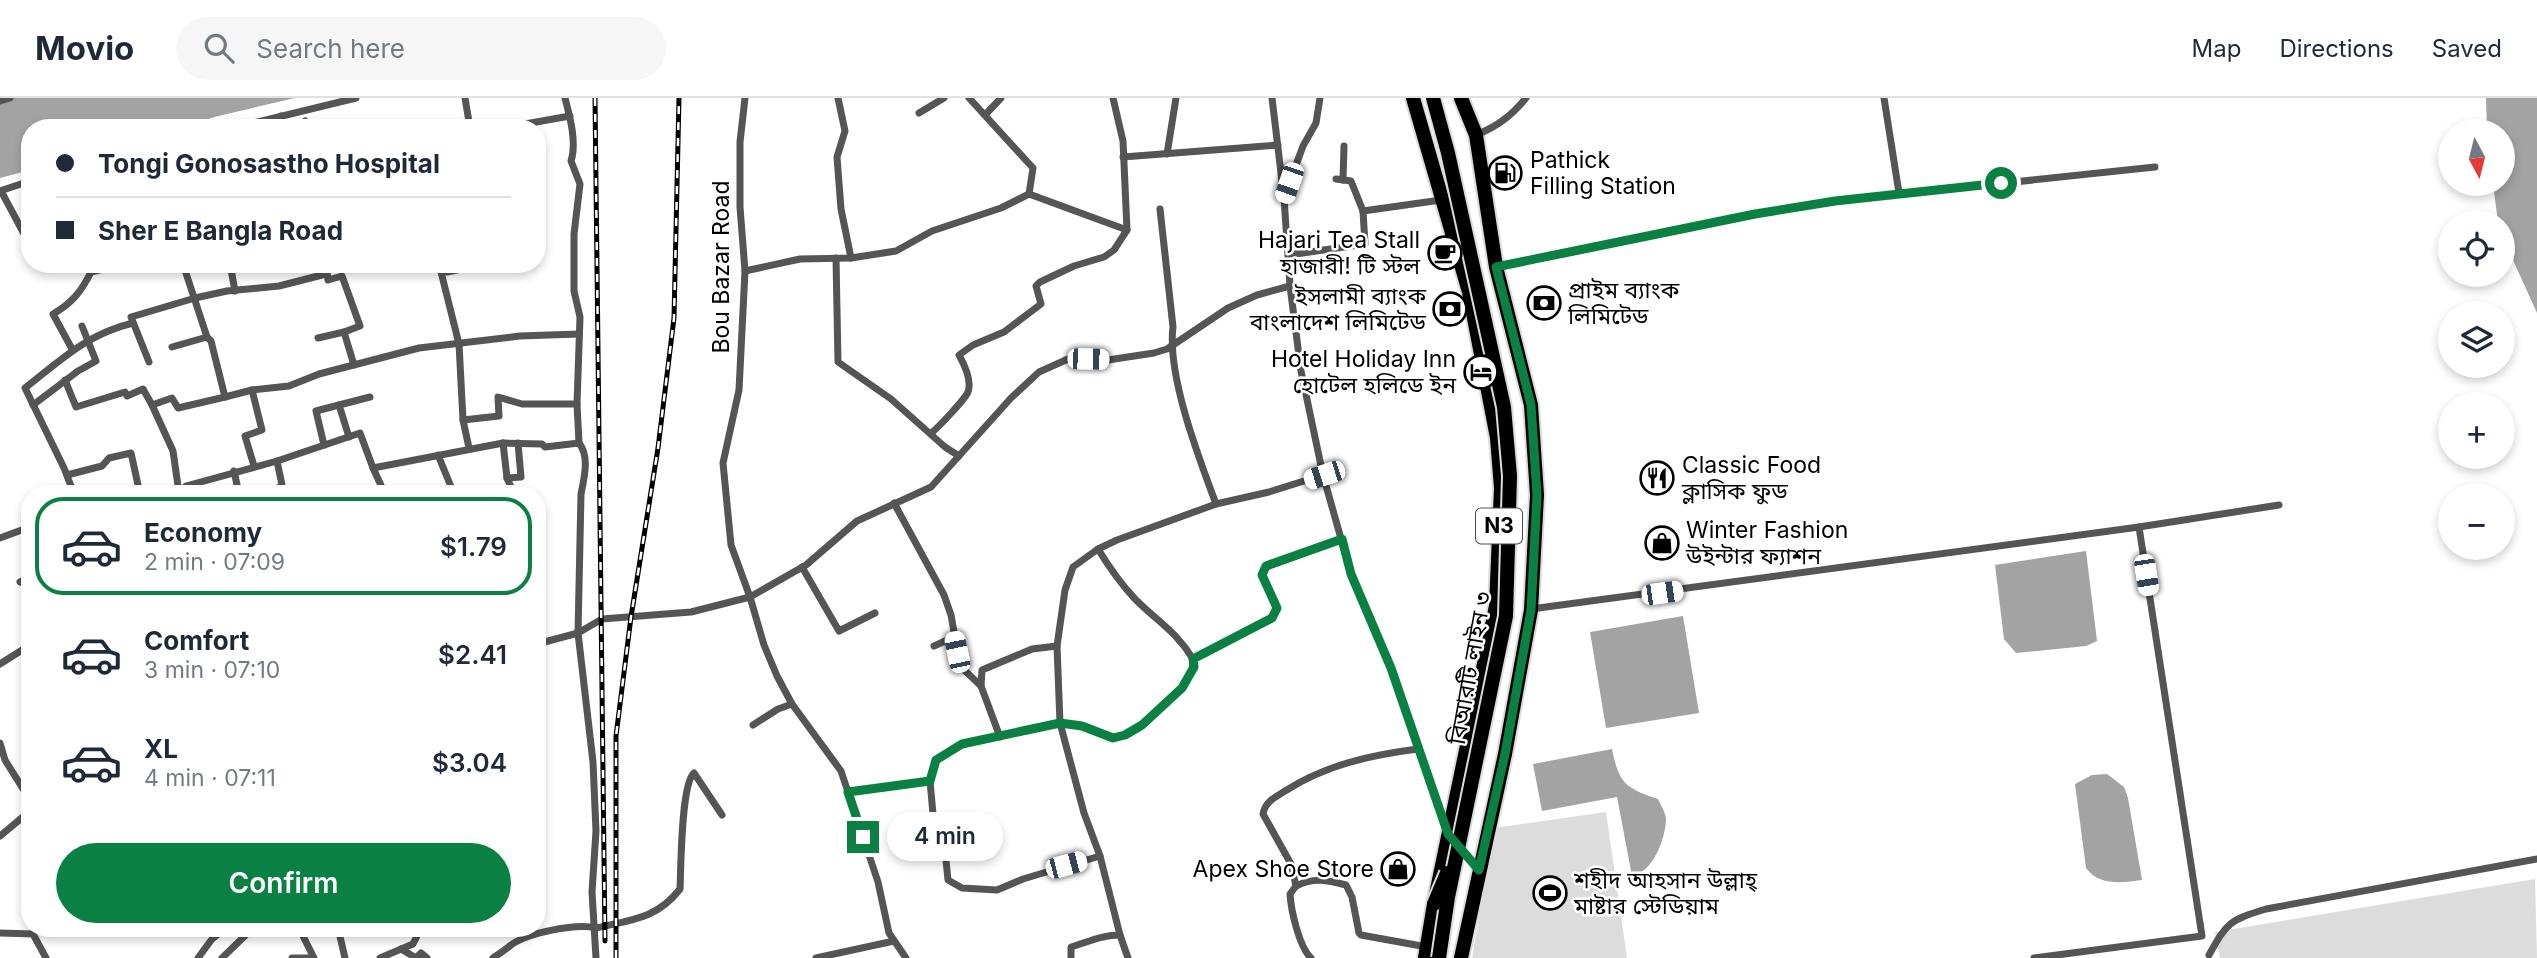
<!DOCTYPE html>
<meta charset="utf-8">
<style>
body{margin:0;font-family:Inter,"Noto Sans Bengali",sans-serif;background:#f6f6f7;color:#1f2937;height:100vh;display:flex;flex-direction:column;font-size:26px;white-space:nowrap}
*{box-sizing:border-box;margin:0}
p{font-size:23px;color:#747a83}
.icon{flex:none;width:38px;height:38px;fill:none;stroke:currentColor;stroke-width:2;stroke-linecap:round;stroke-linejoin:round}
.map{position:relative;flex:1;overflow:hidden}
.drawer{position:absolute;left:21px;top:387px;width:525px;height:452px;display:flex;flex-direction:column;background:#fff;border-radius:28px;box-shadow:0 4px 10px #0003}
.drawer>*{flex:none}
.hud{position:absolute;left:21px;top:21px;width:525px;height:154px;border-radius:28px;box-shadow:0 4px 10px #0003;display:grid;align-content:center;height:154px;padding:0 35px;background:#fff}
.needle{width:46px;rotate:173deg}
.fabs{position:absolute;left:2438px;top:21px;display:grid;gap:14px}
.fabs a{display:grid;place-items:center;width:77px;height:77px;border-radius:50%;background:#fff;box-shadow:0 4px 10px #0003;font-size:35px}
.end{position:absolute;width:32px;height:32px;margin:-16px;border:9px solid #0b8043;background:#fff;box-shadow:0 0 0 4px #fff}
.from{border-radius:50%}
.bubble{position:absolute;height:49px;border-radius:24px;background:#fff;box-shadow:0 4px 10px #0003;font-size:23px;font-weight:600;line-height:49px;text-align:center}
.car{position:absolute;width:21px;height:42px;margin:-21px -10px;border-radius:9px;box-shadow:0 0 5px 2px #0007;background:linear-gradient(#fff 24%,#345 0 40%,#fff 0 76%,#345 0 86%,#fff 0)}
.hud b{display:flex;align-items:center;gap:24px;height:66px;font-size:26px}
.hud b+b{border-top:2px solid #e0e1e3}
.hud i{width:18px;height:18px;background:#1f2937}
ul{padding:12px 0 0;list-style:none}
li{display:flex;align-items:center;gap:21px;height:98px;margin:0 14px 10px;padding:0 21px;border:4px solid transparent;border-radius:28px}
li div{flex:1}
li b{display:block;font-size:26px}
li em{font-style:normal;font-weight:600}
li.current{border-color:#0b8043}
li>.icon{width:63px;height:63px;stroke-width:1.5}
.action{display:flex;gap:14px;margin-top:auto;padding:14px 35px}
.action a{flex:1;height:80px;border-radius:42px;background:#0b8043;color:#fff;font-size:28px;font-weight:600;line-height:80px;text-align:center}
header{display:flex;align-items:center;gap:42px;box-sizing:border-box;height:98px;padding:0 35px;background:#fff;border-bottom:2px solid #e0e1e3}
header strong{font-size:33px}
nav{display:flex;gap:38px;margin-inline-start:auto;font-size:24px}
.search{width:490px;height:63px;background:#f6f6f7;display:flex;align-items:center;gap:18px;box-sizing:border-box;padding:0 24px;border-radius:38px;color:#747a83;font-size:26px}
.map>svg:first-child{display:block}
.green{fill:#dcdcdc}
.water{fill:#a3a3a3}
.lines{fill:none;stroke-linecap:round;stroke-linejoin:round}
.highway-casing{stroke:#dbdbdb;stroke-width:18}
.street{stroke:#555;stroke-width:7}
.highway{stroke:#000;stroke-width:14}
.rail-casing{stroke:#000;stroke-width:5}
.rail{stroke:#fff;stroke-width:2.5;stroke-dasharray:8;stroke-linecap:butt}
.highway-bridge-casing{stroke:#dbdbdb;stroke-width:18;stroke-linecap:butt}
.highway-bridge{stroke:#000;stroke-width:14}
.route{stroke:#0b8043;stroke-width:9}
.labels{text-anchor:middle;stroke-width:5;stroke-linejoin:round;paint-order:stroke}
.shield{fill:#fff;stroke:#4c4c4c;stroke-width:2}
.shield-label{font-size:21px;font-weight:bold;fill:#000}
.poi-label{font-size:23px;fill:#000;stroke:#fff;text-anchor:start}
.street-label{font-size:23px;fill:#000;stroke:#fff}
</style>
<header>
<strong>Movio</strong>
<div class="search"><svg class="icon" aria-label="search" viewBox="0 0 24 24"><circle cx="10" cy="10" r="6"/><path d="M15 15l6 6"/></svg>Search here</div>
<nav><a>Map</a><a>Directions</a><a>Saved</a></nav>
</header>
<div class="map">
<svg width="2537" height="860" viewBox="0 0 2537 860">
<rect width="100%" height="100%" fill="#fff"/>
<g class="green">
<path d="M1606,714L1627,860H1472L1494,730Z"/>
<path d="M2535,781L2537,860H2220L2215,834Z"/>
</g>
<g class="water">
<path d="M14,0H295L214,19L183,30H30V72L0,80V4Z"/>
<path d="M2486,0H2537V215L2503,140L2502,124H2498L2493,86H2502V33H2487Z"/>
<path d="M2086,453L2097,543L2086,548L2016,555L2004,541L1995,467Z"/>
<path d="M1683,518L1699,615L1606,630L1590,534Z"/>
<path d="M1612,651C1619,685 1625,690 1658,701C1661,707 1666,716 1666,722C1665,742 1653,774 1632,778L1617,699L1542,713L1533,666Z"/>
<path d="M2107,676L2124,689L2128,700L2142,782C2122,785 2099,788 2086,770L2075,686L2092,677Z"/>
</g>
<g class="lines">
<defs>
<g id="highway">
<path d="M1413,0L1469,194L1497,340L1501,390L1496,508L1434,806L1425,860"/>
<path d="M1461,0L1476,37L1496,169L1531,307L1537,397L1531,512L1505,656L1461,860"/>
</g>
</defs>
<use href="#highway" class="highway-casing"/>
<g class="street">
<path d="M465,0L470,30"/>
<path d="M565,0C570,19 577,45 571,63L580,86L574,136V193L580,219L577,306L579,345"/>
<path d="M745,0L740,44V109L745,173L739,292L723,365L731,447L750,499L764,547L777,578L792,606L841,673L878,784L889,835L906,860"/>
<path d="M838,0L845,33L837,59L841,111L851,160"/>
<path d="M969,0L1033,70L1029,96"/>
<path d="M1272,0L1284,100L1290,188L1301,273L1323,377L1351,476L1391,570L1446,730"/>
<path d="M1884,0L1899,95"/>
<path d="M0,3L10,0"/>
<path d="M919,15L944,0"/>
<path d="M985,17L1001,0"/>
<path d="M281,18L284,30"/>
<path d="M305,23L309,30"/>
<path d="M233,30L356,0"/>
<path d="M525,30V26L570,18"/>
<path d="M1476,37C1498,28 1511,18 1526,0"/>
<path d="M1167,56L1176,0"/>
<path d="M1123,59L1278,47"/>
<path d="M1336,81L1351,83L1363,113"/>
<path d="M1343,82L1344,48"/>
<path d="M0,93L30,83"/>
<path d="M1,93L30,147"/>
<path d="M1285,97L1303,48L1316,25L1320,0"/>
<path d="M1160,111L1173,229C1167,278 1199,360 1216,406"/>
<path d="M1289,157L1365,146L1363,113L1441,102"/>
<path d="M836,160L838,264L891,301L945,349L959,358"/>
<path d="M183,166L207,239L211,243L225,299L252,292L289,288L319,276L419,250L520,238L579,236"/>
<path d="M230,166L235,193"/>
<path d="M326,166L328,182L342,178L360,228L344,234L354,267"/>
<path d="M439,166L459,246L463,322L469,350"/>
<path d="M1496,169L1755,116L1835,103L2155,69"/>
<path d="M441,172L447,174L485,166"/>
<path d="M745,173L800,161L851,160L896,153L932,133L1001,110L1029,96L1127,132"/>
<path d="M318,240L344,234"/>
<path d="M172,249L207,239"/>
<path d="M72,251L53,216C72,205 81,194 91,174L124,166"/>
<path d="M149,264L131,219L195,200L227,193L279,188L326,176"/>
<path d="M65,282L76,309L125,294L127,298L143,291L152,307L172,300L178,310L225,299"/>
<path d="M252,292L262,332L245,338L254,368"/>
<path d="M33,307L78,273L96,263L82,228"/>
<path d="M152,307L173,353L179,395"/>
<path d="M463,322L499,318L498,299L522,306H577"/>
<path d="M931,335C938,330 965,301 968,294C972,283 964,266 959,257L973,247L1004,234L1041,206L1036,188L1040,184L1074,168L1104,159L1114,152L1127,132L1123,43L1113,0"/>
<path d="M349,339L339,307L370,299"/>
<path d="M503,345L507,380"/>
<path d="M579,345C590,359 584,380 581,396L578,535L593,664L596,733L592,794L596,860"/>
<path d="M324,347L316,313L339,307"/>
<path d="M438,357L454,396"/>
<path d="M373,370L385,396"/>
<path d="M234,373L239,396"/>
<path d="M67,377L102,368L109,360L131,355L140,396"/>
<path d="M74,396L64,370L25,290C61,262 87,236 133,225"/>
<path d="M178,396L186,388L277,363L360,335L373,370L503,345L542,346L545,349L579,345"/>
<path d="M270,396L282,387L277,363"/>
<path d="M514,396L507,380L521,379L518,345"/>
<path d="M894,405L944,497L951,517L960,568L981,588"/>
<path d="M2139,429L2279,407"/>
<path d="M0,440L30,429"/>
<path d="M1098,451C1109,469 1121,486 1135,501C1157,523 1176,533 1193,561L1272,520L1277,511L1262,477L1266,469L1342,441"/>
<path d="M802,469L839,533L875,515"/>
<path d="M20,484L30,479"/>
<path d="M1531,511L2139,429L2202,838L2034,860"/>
<path d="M537,546L578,535L602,521L691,514L750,499L806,467L857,423L931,389L1011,300L1039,274L1068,261L1108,262L1154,255L1167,251L1228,210L1257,197L1290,188"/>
<path d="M934,548L954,539"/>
<path d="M0,566L30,547"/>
<path d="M753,627L778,611L792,606"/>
<path d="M1000,639L981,588L982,572L1032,551L1057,548"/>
<path d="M0,645L5,662L30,702"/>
<path d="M1418,651C1370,657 1326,667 1285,693C1275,699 1265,704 1263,716L1291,766L1296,788C1314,779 1327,782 1346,787L1352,799L1359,835L1361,837L1427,849"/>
<path d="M848,694L930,683"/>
<path d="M0,738L30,713"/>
<path d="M1459,748L1478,771"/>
<path d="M1100,758L1023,781L997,792L962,790L948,782L944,743L933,716L930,683L936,662L962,646L1060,625L1082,628L1113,640L1125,637L1142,627L1182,590L1193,569V561"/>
<path d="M1296,788L1290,796C1291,812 1299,849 1311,860"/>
<path d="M299,830L314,860"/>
<path d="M338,830L345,860"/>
<path d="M0,835L33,836L46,860"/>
<path d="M1120,837L1100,758L1084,715L1060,625L1057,548L1065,492L1073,469L1098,451L1117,442L1216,406L1269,394L1323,377"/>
<path d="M401,851L416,860"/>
<path d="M2209,857C2227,824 2230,822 2266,811L2537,761"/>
<path d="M198,860L212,841L226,830"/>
<path d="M222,860L253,830"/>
<path d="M292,860H310"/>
<path d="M380,860L413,846L421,830"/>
<path d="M416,860L421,855L427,860"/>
<path d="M493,860C499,856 505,852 511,847C527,835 576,825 596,830C630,822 657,821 680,791C681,770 681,686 694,675L722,717"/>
<path d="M816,860L894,843"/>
<path d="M1071,860V849C1088,844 1102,837 1120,837L1128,860"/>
</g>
<use href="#highway" class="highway"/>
<defs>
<g id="rail">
<path d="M595,0L605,843"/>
<path d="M616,860V638L631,519L658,350L674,220L679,0"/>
</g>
</defs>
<use href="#rail" class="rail-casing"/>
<use href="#rail" class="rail"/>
<defs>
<g id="highway-bridge">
<path d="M1433,0L1448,55L1504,309L1510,378L1506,518L1448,799L1439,860"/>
<path d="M1434,806L1447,775"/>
</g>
</defs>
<use href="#highway-bridge" class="highway-bridge-casing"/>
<use href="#highway-bridge" class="highway-bridge"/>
</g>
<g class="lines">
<path class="route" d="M863,739L848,694L930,683L936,662L962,646L1060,625L1082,628L1113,640L1125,637L1142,627L1182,590L1194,569L1193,561L1272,520L1277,510L1262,477L1266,468L1342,441L1351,476L1391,570L1448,736L1479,772L1505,656L1531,512L1537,397L1531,307L1496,169L1755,116L1835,103L2001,85"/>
</g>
<defs>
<symbol id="fuel-ring" viewBox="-11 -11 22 22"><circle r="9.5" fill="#fff" stroke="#000" stroke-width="1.5"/><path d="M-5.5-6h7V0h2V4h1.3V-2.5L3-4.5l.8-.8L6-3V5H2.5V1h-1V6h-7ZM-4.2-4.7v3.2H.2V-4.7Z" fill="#000"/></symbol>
<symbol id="cafe-ring" viewBox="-11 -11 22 22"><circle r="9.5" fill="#fff" stroke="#000" stroke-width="1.5"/><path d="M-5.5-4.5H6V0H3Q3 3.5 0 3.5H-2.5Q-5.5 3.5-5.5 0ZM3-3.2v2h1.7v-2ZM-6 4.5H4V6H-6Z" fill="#000"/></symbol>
<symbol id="bank-ring" viewBox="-11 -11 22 22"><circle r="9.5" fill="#fff" stroke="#000" stroke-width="1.5"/><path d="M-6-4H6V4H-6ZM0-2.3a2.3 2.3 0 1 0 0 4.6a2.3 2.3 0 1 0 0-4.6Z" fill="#000"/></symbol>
<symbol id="hotel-ring" viewBox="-11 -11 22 22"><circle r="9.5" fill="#fff" stroke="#000" stroke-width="1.5"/><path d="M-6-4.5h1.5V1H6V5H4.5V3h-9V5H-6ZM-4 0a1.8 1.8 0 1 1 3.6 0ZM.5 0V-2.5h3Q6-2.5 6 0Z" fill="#000"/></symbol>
<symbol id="restaurant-ring" viewBox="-11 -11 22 22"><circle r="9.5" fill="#fff" stroke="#000" stroke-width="1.5"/><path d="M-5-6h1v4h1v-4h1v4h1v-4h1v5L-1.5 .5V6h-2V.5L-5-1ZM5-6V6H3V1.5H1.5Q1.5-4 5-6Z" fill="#000"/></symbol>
<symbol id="shop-ring" viewBox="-11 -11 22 22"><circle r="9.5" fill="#fff" stroke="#000" stroke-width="1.5"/><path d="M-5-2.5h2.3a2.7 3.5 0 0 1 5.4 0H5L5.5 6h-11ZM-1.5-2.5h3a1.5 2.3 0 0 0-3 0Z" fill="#000"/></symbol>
<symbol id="stadium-ring" viewBox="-11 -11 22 22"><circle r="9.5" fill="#fff" stroke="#000" stroke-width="1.5"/><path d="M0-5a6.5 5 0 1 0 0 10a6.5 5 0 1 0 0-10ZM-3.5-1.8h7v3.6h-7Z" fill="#000"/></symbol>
</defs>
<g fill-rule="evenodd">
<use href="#fuel-ring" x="1486" y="56" width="38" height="38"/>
<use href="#cafe-ring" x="1426" y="136" width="38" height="38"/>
<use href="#bank-ring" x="1525" y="186" width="38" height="38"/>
<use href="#bank-ring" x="1431" y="192" width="38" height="38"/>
<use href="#hotel-ring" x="1462" y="255" width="38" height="38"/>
<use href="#restaurant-ring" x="1638" y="361" width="38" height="38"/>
<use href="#shop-ring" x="1643" y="426" width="38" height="38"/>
<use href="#shop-ring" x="1379" y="752" width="38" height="38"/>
<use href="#stadium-ring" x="1531" y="776" width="38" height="38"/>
</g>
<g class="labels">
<rect class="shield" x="1476" y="410.5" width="46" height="35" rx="5"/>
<g class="shield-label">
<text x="1499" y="435">N3</text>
</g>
<g class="poi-label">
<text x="1530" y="70">Pathick<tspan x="1530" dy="26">Filling Station</tspan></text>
<text x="1420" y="150" text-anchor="end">Hajari Tea Stall<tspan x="1420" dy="26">হাজারী! টি স্টল</tspan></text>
<text x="1568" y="200">প্রাইম ব্যাংক<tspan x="1568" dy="26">লিমিটেড</tspan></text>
<text x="1426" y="206" text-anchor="end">ইসলামী ব্যাংক<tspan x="1426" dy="26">বাংলাদেশ লিমিটেড</tspan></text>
<text x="1456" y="269" text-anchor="end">Hotel Holiday Inn<tspan x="1456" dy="26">হোটেল হলিডে ইন</tspan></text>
<text x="1682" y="375">Classic Food<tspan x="1682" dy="26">ক্লাসিক ফুড</tspan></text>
<text x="1686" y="440">Winter Fashion<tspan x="1686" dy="26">উইন্টার ফ্যাশন</tspan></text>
<text x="1374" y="779" text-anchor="end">Apex Shoe Store</text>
<text x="1574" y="790">শহীদ আহসান উল্লাহ্‌<tspan x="1574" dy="26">মাষ্টার স্টেডিয়াম</tspan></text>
</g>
<g class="street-label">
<text transform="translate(721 169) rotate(-90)" y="8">Bou Bazar Road</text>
<text transform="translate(1470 570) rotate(-80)" y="8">বিআরটি লাইন ৩</text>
</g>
</g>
</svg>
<div class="fabs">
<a><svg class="needle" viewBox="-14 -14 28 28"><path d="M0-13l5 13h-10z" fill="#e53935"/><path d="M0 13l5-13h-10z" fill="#747a83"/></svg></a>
<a><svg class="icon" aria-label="locate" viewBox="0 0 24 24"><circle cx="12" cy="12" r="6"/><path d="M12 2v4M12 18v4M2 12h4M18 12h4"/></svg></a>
<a><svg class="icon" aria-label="layers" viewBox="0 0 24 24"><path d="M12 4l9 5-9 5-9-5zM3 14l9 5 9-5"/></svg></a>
<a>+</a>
<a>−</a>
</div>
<i class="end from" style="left:2001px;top:85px"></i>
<i class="end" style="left:863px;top:739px"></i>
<div class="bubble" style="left:887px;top:714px;width:116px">4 min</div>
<i class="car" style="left:1289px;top:85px;rotate:199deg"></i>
<i class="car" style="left:1088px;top:261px;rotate:91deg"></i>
<i class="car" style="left:1324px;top:377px;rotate:252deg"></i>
<i class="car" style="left:2146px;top:477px;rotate:171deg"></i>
<i class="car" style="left:1662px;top:495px;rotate:82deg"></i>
<i class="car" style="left:957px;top:554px;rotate:348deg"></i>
<i class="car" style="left:1066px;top:767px;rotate:75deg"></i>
<div class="hud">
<b><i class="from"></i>Tongi Gonosastho Hospital</b>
<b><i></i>Sher E Bangla Road</b>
</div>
<section class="drawer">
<ul>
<li class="current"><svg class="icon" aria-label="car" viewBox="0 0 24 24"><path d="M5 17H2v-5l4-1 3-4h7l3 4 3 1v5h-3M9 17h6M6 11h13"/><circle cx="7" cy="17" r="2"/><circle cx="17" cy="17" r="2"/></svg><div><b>Economy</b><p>2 min · 07:09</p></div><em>$1.79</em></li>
<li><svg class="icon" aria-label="car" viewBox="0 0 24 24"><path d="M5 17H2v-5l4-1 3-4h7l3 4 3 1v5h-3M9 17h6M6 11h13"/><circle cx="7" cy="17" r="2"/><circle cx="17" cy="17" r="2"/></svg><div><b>Comfort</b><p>3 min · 07:10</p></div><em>$2.41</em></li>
<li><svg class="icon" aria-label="car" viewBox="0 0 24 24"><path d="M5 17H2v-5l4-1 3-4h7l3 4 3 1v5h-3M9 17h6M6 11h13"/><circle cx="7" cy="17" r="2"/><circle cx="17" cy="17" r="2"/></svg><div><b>XL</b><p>4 min · 07:11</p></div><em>$3.04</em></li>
</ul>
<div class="action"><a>Confirm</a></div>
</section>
</div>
